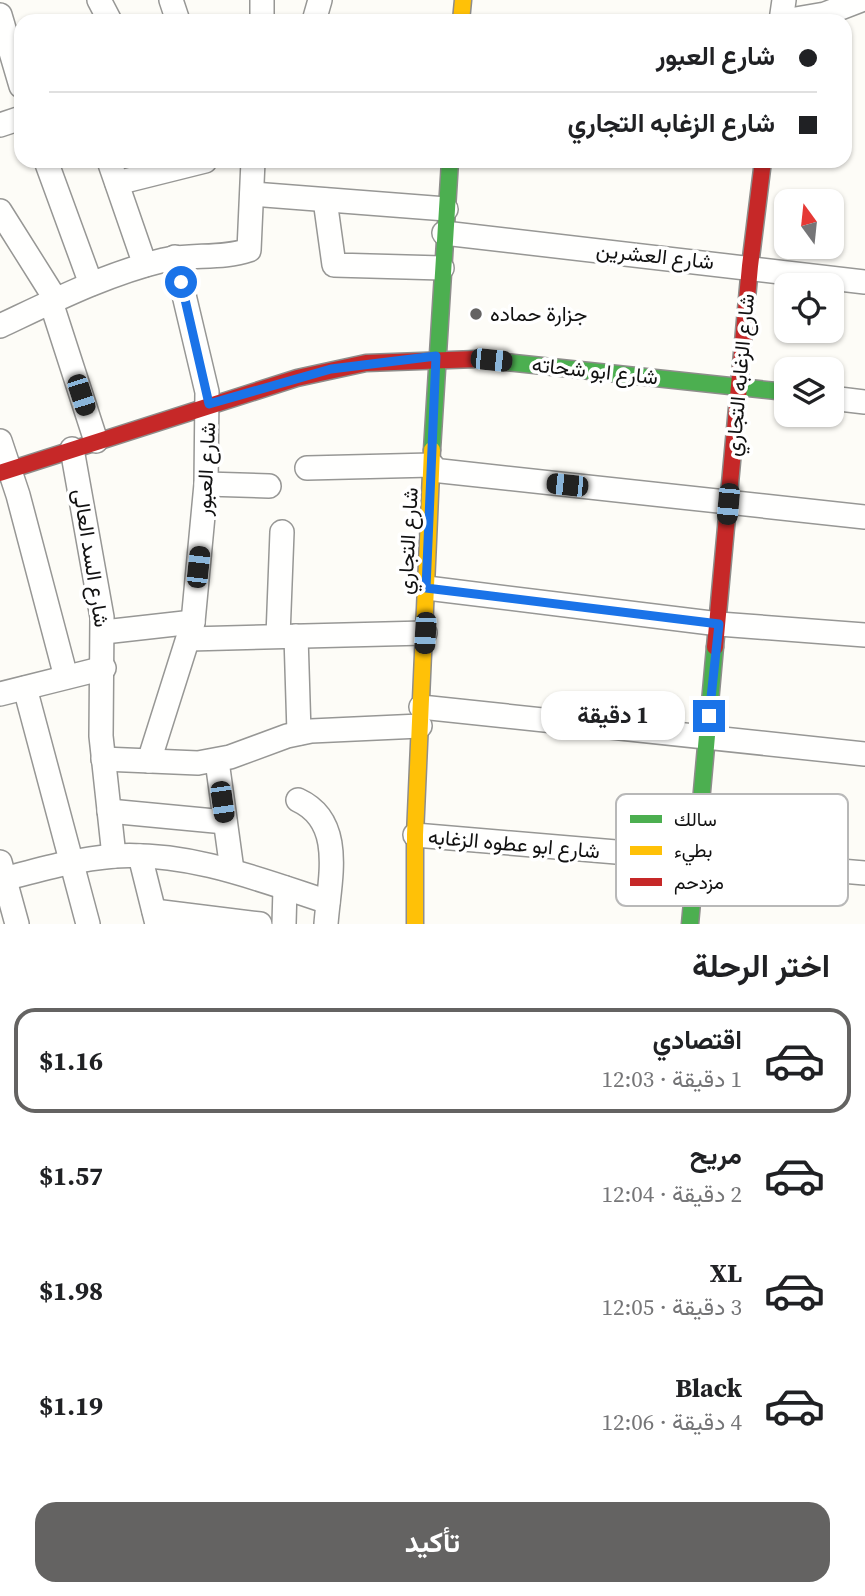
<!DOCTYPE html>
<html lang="ar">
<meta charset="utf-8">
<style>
body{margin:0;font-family:"Source Serif 4",Vazirmatn,serif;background:#f6f6f6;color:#202124;direction:rtl;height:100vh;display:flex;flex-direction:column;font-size:26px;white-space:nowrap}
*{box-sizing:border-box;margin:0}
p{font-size:23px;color:#757577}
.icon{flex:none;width:38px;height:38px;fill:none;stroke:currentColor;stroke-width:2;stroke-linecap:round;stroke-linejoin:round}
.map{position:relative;height:924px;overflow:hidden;direction:ltr}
.details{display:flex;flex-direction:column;background:#fff;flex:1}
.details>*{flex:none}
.banner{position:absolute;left:14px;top:14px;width:838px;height:154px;border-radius:21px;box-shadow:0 2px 5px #0004;direction:rtl;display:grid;align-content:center;height:154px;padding:0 35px;background:#fff}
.needle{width:46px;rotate:345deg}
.tools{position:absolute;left:774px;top:189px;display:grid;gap:14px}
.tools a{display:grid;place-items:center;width:70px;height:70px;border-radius:14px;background:#fff;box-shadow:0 2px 5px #0004;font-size:35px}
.end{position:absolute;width:32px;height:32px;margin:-16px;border:9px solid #1a73e8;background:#fff;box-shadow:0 0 0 4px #fff}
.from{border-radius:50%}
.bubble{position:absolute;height:49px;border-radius:21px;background:#fff;box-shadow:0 2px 5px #0004;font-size:23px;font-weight:700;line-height:49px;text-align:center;direction:rtl}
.car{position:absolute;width:21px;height:42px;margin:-21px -10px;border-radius:9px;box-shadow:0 0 5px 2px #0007;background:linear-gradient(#222 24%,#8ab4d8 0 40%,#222 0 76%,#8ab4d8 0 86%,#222 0)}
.banner b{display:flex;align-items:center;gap:24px;height:66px;font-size:26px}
.banner b+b{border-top:2px solid #e0e0e0}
.banner i{width:18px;height:18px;background:#202124}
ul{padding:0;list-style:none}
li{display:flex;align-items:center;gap:21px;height:105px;margin:0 14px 10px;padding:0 21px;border:4px solid transparent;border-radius:21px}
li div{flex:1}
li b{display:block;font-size:26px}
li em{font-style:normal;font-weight:700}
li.current{border-color:#646362}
li>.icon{width:63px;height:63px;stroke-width:1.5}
h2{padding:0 35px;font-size:32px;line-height:84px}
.cta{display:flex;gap:14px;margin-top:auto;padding:14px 35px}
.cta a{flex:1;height:80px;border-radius:21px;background:#646362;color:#fff;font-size:28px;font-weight:700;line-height:80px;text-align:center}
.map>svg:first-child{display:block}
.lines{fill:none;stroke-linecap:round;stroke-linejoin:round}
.street-casing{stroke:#979795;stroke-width:26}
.fast-casing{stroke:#8e8d8b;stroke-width:19}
.slow-casing{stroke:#8e8d8b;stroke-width:19}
.jam-casing{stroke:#8e8d8b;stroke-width:19}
.street{stroke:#fffffe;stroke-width:23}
.fast{stroke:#4caf50;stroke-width:16}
.slow{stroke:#ffc107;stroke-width:16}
.jam{stroke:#c62828;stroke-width:16}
.route{stroke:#1a73e8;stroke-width:9}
.poi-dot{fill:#646362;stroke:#fff;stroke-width:2.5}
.labels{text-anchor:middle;stroke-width:7;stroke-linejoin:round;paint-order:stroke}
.street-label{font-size:21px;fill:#111;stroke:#fff}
.poi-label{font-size:21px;fill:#111;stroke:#fff;text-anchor:start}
.key{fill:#fff;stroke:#b8b8b8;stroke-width:2}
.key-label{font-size:19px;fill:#111}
</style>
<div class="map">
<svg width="865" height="924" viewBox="0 0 865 924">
<rect width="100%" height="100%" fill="#fdfcf7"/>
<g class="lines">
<defs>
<g id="street">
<path d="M99,0L110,21"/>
<path d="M171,0L178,21"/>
<path d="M0,15L21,86"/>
<path d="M262,21V0"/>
<path d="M314,21L320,0"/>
<path d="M781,21L784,0"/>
<path d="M784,21L825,14L861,0"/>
<path d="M0,125L21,118"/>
<path d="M46,161L91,284"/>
<path d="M109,161L145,265"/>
<path d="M117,183L205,161"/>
<path d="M252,194L446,209"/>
<path d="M325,200L334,265L442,268"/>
<path d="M0,211L56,300"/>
<path d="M444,233L865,282"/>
<path d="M51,302L96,441"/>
<path d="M0,326C53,301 106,274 164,260C192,254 223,259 249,250L253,161"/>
<path d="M831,398L865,402"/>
<path d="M0,441L18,495L66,677"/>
<path d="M72,449L102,617L101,736L114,856"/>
<path d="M307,468L432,465"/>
<path d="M432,470L865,517"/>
<path d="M206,484L269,486"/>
<path d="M427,588L719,624L865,635"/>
<path d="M104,632L193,622"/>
<path d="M278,636L282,532"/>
<path d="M296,636L299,733"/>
<path d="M189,639L425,633"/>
<path d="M25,688L88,924"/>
<path d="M0,694L104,668"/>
<path d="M421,707L865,754"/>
<path d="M103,759L198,763L230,757L287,736L311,731L420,726"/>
<path d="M149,761L193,622L206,484L207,392L175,257"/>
<path d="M217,761L232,870"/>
<path d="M298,800C346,822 329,881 326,924"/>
<path d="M109,811L225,822"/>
<path d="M415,835L865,873"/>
<path d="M140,856L157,924"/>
<path d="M0,862L17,924"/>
<path d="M0,880C38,870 76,859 115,856C190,852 258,879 328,902"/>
<path d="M154,911L260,924"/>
<path d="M284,924L285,888"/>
</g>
<g id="fast">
<path d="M477,359L786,392"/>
<path d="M432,450L450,161"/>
<path d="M690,924L715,647"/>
</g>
<g id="slow">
<path d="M461,21L463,0"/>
<path d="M415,924V835L432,450"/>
</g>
<g id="jam">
<path d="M0,473L297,378L366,363L477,359"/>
<path d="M715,647L750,266L763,161"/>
</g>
</defs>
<use href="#street" class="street-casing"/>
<use href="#fast" class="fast-casing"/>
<use href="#slow" class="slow-casing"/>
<use href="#jam" class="jam-casing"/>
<use href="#street" class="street"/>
<use href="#fast" class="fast"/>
<use href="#slow" class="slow"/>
<use href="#jam" class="jam"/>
</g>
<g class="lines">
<path class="route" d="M181,282L209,404L331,369L436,356L426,588L719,624L709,716"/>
</g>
<circle class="poi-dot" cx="476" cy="314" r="7"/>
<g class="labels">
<g class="street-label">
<text transform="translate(655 256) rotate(6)" y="7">شارع العشرين</text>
<text transform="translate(595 371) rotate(6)" y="7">شارع ابو شحاته</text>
<text transform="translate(740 375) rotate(-85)" y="7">شارع الزغابه التجاري</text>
<text transform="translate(206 469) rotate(-87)" y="7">شارع العبور</text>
<text transform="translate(408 541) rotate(-87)" y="7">شارع التجاري</text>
<text transform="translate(91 558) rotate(81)" y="7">شارع السد العالى</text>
<text transform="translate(514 844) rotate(5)" y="7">شارع ابو عطوه الزغابه</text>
</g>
<g class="poi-label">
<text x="490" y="321">جزارة حماده</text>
</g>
</g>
<rect x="616" y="794" width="232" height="112" rx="10" class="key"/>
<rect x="630" y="815" width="32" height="8" fill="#4caf50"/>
<rect x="630" y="846" width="32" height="9" fill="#ffc107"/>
<rect x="630" y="878" width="32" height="8" fill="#c62828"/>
<g class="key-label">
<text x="674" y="826">سالك</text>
<text x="674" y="857">بطيء</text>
<text x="674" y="889">مزدحم</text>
</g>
</svg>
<div class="tools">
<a><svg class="needle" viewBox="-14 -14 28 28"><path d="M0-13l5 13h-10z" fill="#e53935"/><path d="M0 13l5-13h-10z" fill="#757577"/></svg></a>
<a><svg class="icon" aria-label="locate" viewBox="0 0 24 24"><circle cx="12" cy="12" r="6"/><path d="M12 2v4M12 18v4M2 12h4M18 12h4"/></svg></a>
<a><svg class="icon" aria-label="layers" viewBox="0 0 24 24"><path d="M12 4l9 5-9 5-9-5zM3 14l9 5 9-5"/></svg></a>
</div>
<i class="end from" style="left:181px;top:282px"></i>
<i class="end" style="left:709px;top:716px"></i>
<div class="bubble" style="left:541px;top:691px;width:144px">1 دقيقة</div>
<i class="car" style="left:491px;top:360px;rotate:96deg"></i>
<i class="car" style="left:81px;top:395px;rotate:162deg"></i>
<i class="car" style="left:567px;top:485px;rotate:276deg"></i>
<i class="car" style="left:728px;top:504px;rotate:185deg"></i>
<i class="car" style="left:198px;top:567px;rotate:6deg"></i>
<i class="car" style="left:425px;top:633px;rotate:183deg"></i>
<i class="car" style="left:222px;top:802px;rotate:172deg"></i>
<div class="banner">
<b><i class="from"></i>شارع العبور</b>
<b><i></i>شارع الزغابه التجاري</b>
</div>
</div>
<section class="details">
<h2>اختر الرحلة</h2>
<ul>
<li class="current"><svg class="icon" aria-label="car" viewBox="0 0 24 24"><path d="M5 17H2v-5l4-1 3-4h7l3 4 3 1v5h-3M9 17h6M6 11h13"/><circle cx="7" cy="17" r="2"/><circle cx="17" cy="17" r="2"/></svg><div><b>اقتصادي</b><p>1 دقيقة · 12:03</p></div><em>$1.16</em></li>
<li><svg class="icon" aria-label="car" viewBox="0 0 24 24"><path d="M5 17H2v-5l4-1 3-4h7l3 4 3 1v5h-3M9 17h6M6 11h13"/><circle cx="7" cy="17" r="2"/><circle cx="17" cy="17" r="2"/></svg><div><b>مريح</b><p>2 دقيقة · 12:04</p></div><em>$1.57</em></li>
<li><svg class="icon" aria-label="car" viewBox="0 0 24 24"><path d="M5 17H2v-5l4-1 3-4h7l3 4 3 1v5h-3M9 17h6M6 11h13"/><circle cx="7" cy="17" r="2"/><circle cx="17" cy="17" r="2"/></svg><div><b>XL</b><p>3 دقيقة · 12:05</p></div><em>$1.98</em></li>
<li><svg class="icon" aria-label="car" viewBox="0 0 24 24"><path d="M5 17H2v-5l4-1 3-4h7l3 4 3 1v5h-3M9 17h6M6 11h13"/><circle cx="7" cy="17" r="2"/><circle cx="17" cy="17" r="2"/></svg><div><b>Black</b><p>4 دقيقة · 12:06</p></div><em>$1.19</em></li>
</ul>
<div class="cta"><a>تأكيد</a></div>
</section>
